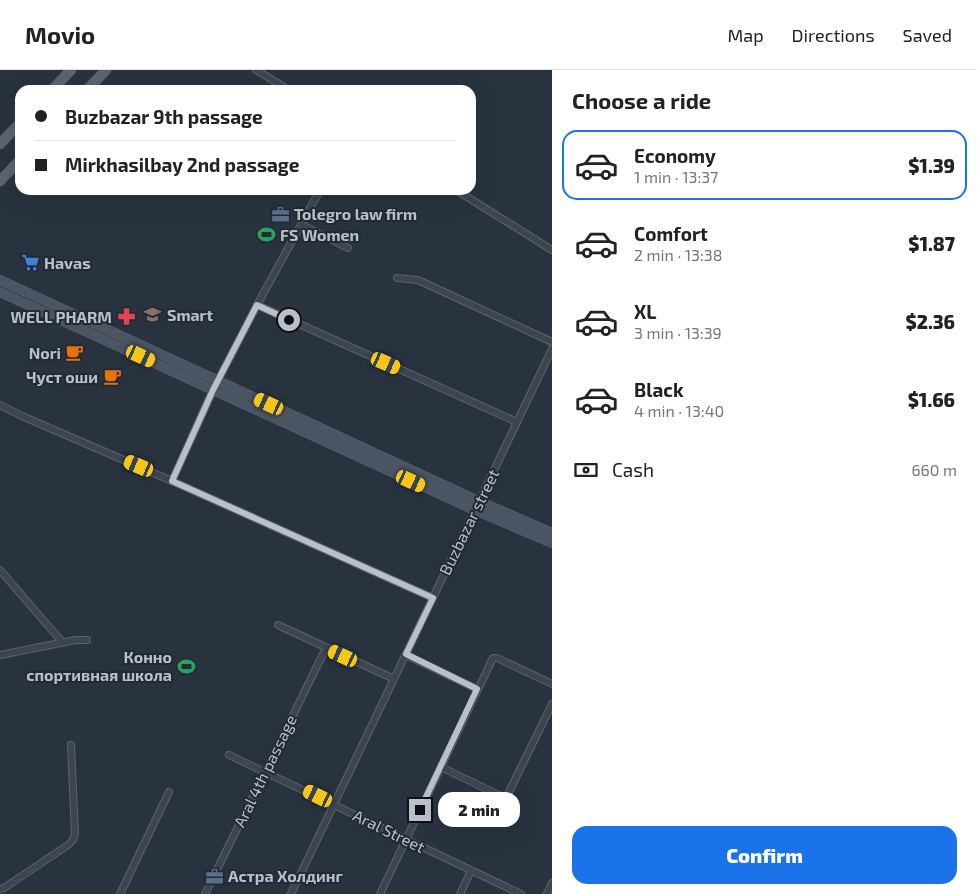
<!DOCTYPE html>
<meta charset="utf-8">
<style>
body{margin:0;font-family:"Exo 2",sans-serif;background:#f2f2f2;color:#222;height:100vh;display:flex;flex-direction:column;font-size:19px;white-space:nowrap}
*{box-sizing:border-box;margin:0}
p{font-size:16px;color:#767676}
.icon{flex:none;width:28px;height:28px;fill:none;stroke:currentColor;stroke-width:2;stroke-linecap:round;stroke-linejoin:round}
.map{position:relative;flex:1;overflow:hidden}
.panel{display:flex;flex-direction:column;background:#fff;width:425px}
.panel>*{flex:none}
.top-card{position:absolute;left:15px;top:15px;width:461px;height:110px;border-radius:15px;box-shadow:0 5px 20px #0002;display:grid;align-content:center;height:110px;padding:0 20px;background:#fff}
.end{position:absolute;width:22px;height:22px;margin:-11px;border:6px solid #b9c0ca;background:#111;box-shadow:0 0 0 2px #111}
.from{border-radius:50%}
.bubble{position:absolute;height:35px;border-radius:15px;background:#fff;box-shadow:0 5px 20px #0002;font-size:16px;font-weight:800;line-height:35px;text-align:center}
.car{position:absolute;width:15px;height:30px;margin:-15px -8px;border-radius:6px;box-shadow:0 0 4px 1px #0007;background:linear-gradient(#f5c518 24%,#345 0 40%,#f5c518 0 76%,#345 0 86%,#f5c518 0)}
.top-card b{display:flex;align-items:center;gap:18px;height:48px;font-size:19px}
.top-card b+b{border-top:1px solid #e0e0e0}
.top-card i{width:12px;height:12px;background:#222}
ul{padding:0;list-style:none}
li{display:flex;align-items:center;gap:15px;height:70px;margin:0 10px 8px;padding:0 10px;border:2px solid transparent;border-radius:15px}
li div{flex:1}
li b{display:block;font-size:19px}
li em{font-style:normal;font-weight:800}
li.active{border-color:#1a73e8}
li>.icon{width:45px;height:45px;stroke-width:1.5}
h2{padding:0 20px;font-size:22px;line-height:60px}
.pay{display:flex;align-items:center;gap:12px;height:55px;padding:0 20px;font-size:19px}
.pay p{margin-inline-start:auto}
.action{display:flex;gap:10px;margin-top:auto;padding:10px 20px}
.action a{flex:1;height:58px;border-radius:15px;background:#1a73e8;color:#fff;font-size:20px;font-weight:800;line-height:58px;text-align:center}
header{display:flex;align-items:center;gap:30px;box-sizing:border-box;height:70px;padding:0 25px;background:#fff;border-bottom:1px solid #e0e0e0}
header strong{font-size:24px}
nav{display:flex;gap:28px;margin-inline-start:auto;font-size:18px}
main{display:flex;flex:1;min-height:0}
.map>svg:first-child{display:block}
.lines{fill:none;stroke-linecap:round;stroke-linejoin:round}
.street-casing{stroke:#5a636d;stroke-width:8}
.secondary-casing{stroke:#5a636d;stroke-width:10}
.primary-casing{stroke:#464e59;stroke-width:11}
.street{stroke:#3d4550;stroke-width:6}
.secondary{stroke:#4b5462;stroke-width:9}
.primary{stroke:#5b6470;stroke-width:10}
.route{stroke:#b9c0ca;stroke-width:6}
.labels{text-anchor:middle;stroke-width:4;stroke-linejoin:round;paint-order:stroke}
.poi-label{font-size:16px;font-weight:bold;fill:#b9c0ca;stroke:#212a35;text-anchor:start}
.street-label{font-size:16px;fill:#b9c0ca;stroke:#212a35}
</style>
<header>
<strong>Movio</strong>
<nav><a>Map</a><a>Directions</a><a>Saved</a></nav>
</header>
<main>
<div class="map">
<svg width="552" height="824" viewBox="0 0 552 824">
<rect width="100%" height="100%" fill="#293340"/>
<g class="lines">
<defs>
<g id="street">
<path d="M256,0L289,20"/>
<path d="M456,120L552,180"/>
<path d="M302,155L348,178"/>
<path d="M397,208L418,210L552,272"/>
<path d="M257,235L517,352"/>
<path d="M0,335L22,346L172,411L433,528"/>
<path d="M172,411L213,320L257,235L320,120"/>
<path d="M0,500L63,573"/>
<path d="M278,555L394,609"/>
<path d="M0,585L75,570H87"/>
<path d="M406,585L477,619"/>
<path d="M229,685L521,824"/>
<path d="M441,697L503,727L507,726L552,634"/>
<path d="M0,819L4,818L68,775L73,770L75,764L71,675"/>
<path d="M120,824L169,722"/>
<path d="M205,824L326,578"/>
<path d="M291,824L552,279"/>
<path d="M380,824L493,588H497L552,614"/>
<path d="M460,824L471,801"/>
<path d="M547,824L552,813"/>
</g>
<g id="secondary">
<path d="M0,210L474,429L552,463"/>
<path d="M0,222L470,438L552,473"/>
</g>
<g id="primary">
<path d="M52,20L71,0"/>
<path d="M87,20L106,0"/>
<path d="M0,74L20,53"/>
<path d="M0,111L20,90"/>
</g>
</defs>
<use href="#street" class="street-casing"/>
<use href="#secondary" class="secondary-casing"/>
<use href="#primary" class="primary-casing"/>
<use href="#street" class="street"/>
<use href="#secondary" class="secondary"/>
<use href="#primary" class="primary"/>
</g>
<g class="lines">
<path class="route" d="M289,250L257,235L213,320L172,411L433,528L406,584L477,619L420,740"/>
</g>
<defs>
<symbol id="office-bare" viewBox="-9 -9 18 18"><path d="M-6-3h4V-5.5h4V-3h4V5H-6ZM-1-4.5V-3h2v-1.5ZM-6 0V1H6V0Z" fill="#5c6f8a" stroke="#212a35" stroke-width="2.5" paint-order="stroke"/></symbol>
<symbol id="stadium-bare" viewBox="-9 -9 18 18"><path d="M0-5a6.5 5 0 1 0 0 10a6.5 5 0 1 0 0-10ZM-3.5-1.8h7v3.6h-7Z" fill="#2e9e5b" stroke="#212a35" stroke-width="2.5" paint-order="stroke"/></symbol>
<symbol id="supermarket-bare" viewBox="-9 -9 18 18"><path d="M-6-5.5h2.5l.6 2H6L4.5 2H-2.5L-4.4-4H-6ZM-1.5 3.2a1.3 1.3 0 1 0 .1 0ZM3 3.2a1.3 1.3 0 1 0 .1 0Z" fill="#3f7fe0" stroke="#212a35" stroke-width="2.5" paint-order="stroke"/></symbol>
<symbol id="school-bare" viewBox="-9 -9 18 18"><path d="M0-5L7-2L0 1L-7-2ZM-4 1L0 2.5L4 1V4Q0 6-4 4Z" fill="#8d6e63" stroke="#212a35" stroke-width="2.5" paint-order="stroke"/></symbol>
<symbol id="pharmacy-bare" viewBox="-9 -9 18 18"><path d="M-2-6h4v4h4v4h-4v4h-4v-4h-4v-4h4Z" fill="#e0444e" stroke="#212a35" stroke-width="2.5" paint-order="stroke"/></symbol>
<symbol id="cafe-bare" viewBox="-9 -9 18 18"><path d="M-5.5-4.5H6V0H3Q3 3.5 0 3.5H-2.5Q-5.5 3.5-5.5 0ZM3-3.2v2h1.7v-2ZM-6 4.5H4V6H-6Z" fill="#e8710a" stroke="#212a35" stroke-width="2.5" paint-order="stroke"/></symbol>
</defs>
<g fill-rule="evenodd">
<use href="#office-bare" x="268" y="132" width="25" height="25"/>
<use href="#stadium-bare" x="254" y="152" width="25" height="25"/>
<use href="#supermarket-bare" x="18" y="180" width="25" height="25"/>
<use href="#school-bare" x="140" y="232" width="25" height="25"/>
<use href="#pharmacy-bare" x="114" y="234" width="25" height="25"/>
<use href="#cafe-bare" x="62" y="270" width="25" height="25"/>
<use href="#cafe-bare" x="100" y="294" width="25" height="25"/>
<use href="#stadium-bare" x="174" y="584" width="25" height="25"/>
<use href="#office-bare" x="202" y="794" width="25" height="25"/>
</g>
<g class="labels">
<g class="poi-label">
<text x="294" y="150">Tolegro law firm</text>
<text x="280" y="171">FS Women</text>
<text x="44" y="199">Havas</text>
<text x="167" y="251">Smart</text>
<text x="112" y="253" text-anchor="end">WELL PHARM</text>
<text x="61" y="289" text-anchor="end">Nori</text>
<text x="98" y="313" text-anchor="end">Чуст оши</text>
<text x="172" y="593" text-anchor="end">Конно<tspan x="172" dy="18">спортивная школа</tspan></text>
<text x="228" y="812">Астра Холдинг</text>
</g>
<g class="street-label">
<text transform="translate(469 452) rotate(-64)" y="6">Buzbazar street</text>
<text transform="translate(265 701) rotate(-64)" y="6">Aral 4th passage</text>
<text transform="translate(389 761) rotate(26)" y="6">Aral Street</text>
</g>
</g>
</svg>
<i class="end from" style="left:289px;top:250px"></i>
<i class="end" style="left:420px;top:740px"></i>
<div class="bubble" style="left:438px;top:722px;width:82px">2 min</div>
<i class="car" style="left:141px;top:286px;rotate:115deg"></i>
<i class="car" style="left:386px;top:293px;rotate:114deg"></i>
<i class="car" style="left:269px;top:334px;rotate:295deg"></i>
<i class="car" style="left:139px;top:396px;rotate:293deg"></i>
<i class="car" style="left:411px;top:411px;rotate:115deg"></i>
<i class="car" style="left:343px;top:586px;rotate:295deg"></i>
<i class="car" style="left:318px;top:726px;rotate:296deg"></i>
<div class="top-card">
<b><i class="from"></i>Buzbazar 9th passage</b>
<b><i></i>Mirkhasilbay 2nd passage</b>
</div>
</div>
<section class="panel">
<h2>Choose a ride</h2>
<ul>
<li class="active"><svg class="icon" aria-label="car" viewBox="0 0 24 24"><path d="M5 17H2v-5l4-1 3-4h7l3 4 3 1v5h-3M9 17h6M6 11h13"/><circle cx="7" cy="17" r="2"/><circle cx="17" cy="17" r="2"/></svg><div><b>Economy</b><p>1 min · 13:37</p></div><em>$1.39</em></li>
<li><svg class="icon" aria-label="car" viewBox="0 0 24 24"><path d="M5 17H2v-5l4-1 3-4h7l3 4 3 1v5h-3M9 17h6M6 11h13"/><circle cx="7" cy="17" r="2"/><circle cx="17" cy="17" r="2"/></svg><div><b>Comfort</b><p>2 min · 13:38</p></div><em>$1.87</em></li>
<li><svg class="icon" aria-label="car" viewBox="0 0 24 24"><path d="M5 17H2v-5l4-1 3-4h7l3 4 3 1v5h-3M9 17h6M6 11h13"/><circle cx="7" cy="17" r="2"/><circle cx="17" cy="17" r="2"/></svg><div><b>XL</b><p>3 min · 13:39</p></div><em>$2.36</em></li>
<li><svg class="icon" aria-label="car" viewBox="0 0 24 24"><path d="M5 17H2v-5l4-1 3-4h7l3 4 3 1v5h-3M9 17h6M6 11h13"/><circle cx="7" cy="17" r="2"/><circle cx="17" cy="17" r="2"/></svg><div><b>Black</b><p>4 min · 13:40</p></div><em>$1.66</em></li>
</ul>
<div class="pay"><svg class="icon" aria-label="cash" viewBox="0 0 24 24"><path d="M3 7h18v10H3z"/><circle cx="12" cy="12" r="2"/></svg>Cash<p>660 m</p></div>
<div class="action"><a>Confirm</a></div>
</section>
</main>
